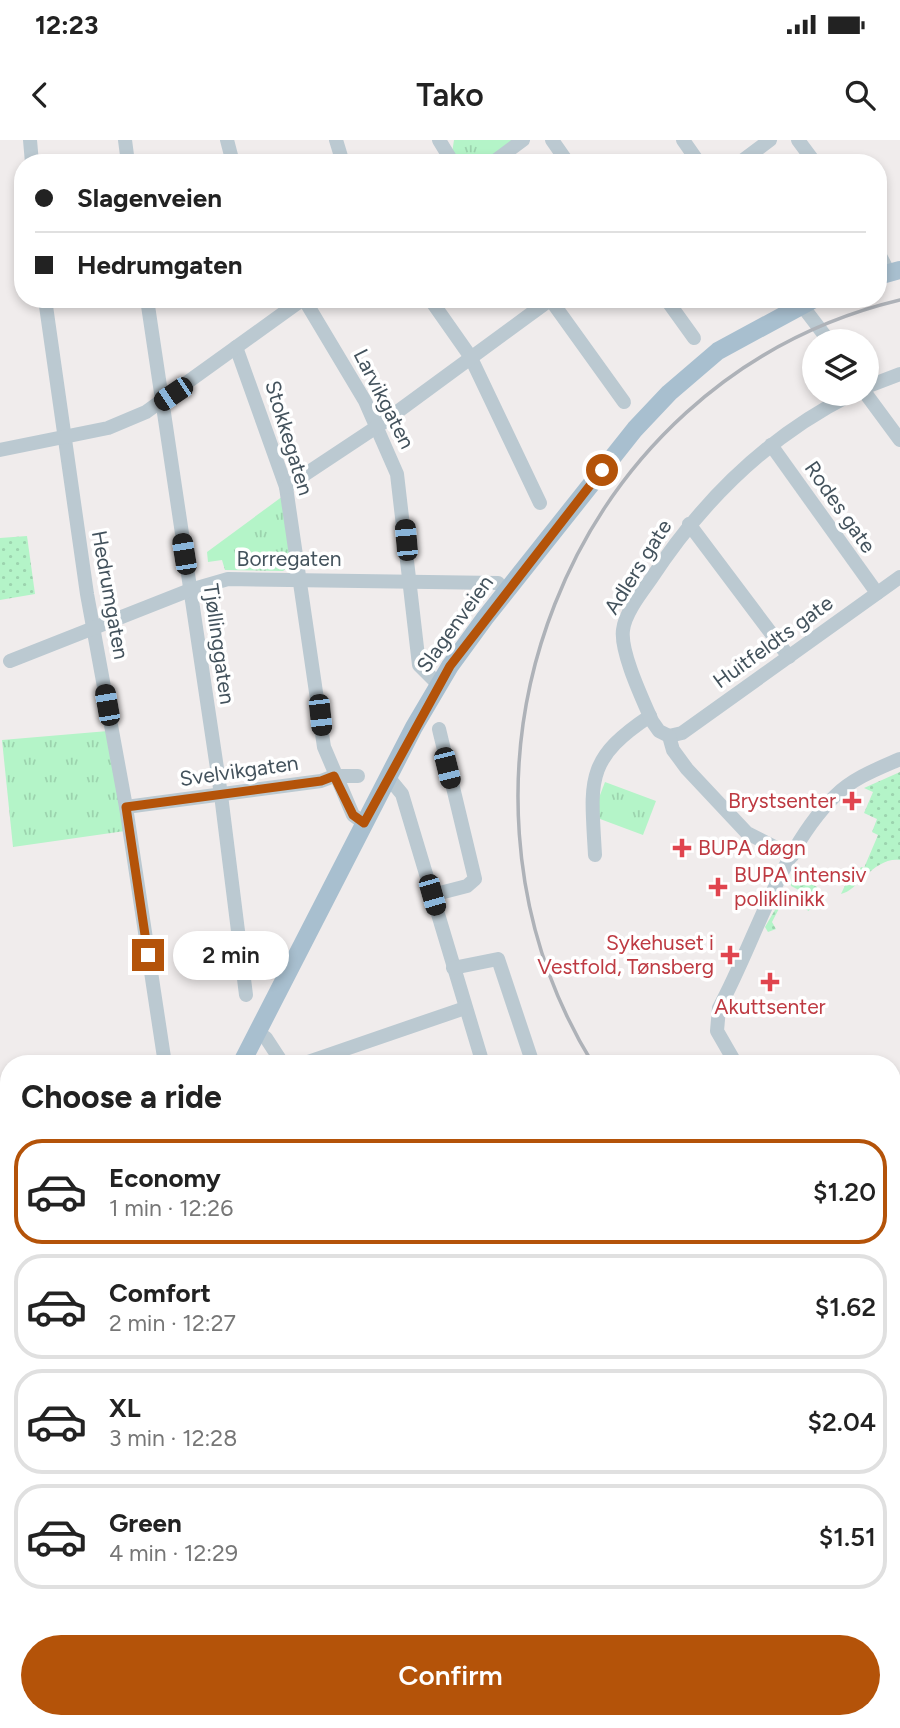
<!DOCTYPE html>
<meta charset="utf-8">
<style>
body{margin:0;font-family:Figtree,sans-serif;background:#f6f6f6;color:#222;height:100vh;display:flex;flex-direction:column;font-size:26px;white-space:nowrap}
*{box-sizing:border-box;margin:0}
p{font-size:23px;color:#767676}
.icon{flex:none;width:38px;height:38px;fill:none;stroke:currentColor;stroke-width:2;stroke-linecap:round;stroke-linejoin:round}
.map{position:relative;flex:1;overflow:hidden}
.side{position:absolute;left:0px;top:915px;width:901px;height:674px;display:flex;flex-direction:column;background:#fff;border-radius:28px 28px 0 0;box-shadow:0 4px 10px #0003}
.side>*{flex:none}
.top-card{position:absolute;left:14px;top:14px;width:873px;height:154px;border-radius:28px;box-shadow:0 4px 10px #0003;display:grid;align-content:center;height:154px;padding:0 21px;background:#fff}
.buttons{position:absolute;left:802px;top:189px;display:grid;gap:14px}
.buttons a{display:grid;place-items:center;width:77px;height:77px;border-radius:50%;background:#fff;box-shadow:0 4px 10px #0003;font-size:35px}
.end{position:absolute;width:32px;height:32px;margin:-16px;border:9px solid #b45309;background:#fff;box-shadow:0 0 0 4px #fff}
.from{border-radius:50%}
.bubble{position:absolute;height:49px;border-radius:24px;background:#fff;box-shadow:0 4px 10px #0003;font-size:23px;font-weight:600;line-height:49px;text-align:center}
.car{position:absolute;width:21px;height:42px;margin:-21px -10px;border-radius:9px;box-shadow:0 0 5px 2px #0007;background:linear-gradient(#222 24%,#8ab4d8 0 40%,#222 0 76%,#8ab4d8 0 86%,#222 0)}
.top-card b{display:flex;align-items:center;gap:24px;height:66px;font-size:26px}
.top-card b+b{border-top:2px solid #e0e0e0}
.top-card i{width:18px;height:18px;background:#222}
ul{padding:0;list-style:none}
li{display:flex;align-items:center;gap:21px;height:105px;margin:0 14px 10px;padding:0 7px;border:4px solid #e0e0e0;border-radius:28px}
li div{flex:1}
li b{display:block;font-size:26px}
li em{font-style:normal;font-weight:600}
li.selected{border-color:#b45309}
li>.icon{width:63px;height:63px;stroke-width:1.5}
h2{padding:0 21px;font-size:32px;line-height:84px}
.action{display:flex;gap:14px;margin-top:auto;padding:14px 21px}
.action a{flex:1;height:80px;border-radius:42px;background:#b45309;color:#fff;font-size:28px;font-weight:600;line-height:80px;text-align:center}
.status{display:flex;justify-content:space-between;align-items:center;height:49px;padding:0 35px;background:#fff;direction:ltr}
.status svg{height:19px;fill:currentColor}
header{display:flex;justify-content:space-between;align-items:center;height:91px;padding:0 21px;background:#fff;font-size:32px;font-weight:600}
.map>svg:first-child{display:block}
.grass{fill:url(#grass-dots)}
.cemetery{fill:url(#cemetery-stones)}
.park{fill:url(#park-tufts)}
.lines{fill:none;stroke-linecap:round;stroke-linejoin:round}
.minor{stroke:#bbc9d1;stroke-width:14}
.major{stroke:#a8bfcf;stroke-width:18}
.rail{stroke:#aeb2b8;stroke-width:3.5}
.route{stroke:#b45309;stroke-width:9}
.health-dot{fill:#e0444e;stroke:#fff;stroke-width:2.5}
.labels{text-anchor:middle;stroke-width:7;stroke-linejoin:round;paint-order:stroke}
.street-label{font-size:21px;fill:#43525c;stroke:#fff}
.health-label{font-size:21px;fill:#be3a42;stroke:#fff;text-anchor:end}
</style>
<div class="status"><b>12:23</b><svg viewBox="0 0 49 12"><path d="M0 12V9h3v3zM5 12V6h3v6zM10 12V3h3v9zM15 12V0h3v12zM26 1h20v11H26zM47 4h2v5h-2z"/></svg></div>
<header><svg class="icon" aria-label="back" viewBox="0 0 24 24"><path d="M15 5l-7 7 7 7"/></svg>Tako<svg class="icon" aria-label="search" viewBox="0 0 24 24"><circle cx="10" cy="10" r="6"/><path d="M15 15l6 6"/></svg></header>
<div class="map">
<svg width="900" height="1588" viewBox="0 0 900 1588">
<defs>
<pattern id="grass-dots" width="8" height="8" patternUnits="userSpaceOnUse" patternTransform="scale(1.75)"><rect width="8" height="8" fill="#b4f4c8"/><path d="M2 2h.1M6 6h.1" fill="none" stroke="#9cd3ae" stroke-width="1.8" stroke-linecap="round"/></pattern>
<pattern id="cemetery-stones" width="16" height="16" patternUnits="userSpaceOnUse" patternTransform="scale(1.75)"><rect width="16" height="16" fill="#b4f4c8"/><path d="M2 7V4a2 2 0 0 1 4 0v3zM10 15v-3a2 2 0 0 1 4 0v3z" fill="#9cd3ae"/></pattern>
<pattern id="park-tufts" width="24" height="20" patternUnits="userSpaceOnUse" patternTransform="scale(1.75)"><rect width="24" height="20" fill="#b4f4c8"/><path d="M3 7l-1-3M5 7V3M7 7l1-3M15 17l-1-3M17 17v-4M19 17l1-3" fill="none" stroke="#9cd3ae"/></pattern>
</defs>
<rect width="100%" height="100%" fill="#f0ecec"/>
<g class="grass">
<path d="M27,396L35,454L0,460V398Z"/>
<path d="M900,632V720C873,717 858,751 841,754L849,737L856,738L861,727L864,728L878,695L872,692L877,679L864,673L873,652L864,648Z"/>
<path d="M791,734L817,747L815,758L791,746Z"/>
<path d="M783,756L810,766L809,771L784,759L772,782L776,789L768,792L765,787Z"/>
</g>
<path class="cemetery" d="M893,1189L900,1194V1234L893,1247Z"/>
<g class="park">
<path d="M454,0H514L485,23H459L452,13Z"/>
<path d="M283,356L292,424L283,431L225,430L222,420L208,422L207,412Z"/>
<path d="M108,591L125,691L13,707L2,600Z"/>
<path d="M605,642L656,661L643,695L592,676Z"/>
<path d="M900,1251V1326L893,1322V1264Z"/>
</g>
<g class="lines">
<g class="minor">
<path d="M30,0L32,23"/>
<path d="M125,0L128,23"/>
<path d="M227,0L233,23"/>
<path d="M336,0L343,23"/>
<path d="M439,0L453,23"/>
<path d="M552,0L568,23"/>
<path d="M683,0L699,23"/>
<path d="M798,0L815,23"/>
<path d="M492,23L523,0"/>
<path d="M739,23L770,0"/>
<path d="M878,112L889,133"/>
<path d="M45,159L87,454L126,667L165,924"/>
<path d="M147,159L221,655L246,855"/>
<path d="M304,159L365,261L397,334L419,525L438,544"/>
<path d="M430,159L470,216L540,363"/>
<path d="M550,159L624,262"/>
<path d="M666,159L694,198"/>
<path d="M797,159L829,201"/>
<path d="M236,207L286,347L324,607L353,675L364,683"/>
<path d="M866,247L900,234"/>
<path d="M866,254L900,300"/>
<path d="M771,305L877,453"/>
<path d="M0,310L108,288L146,272L303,159"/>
<path d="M286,347L378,286L551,159"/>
<path d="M689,384L789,517"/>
<path d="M10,521L190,450L228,439L498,443"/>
<path d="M669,596L682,593L900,437"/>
<path d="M388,637L402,654L483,924"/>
<path d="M126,667L321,641L334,636H358"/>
<path d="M595,715C591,641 584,620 650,576"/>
<path d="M792,716L747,693L687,629L673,610L669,596L659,591L652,581C643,560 620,512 623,490C625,473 641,453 651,439C702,361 768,296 852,254"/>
<path d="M432,755L467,746L475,739L439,589"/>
<path d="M453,828L498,819L533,924"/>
<path d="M257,892L266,898L283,924"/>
<path d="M302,924L465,868"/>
<path d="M736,924L717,891L719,868C755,802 781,708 835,656C853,638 877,629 900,619"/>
<path d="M892,1087L900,1092"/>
<path d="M0,1161L9,1159"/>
<path d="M892,1423L900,1427"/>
<path d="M0,1478H9"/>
<path d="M338,1580L344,1588"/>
<path d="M36,1588L37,1580"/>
<path d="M894,1588L900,1570"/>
</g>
<g class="major">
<path d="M878,136L900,130"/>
<path d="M241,924L414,587L450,526L485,478L635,289L669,253L718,211L814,159"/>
<path d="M892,993L900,988"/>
<path d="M0,1171L9,1170"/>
<path d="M19,1588L20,1580"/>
<path d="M467,1588L468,1580"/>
</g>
<g class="rail">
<path d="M593,924C416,636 566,240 900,160"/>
<path d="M892,1174L900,1178"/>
</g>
</g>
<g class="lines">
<path class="route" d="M148,815L126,667L321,641L334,636L353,675L364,683L450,526L602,330"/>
</g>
<g class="health-dot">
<path d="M848.5 650.5h7v7h7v7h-7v7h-7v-7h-7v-7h7z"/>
<path d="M678.5 697.5h7v7h7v7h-7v7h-7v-7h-7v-7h7z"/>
<path d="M714.5 736.5h7v7h7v7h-7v7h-7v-7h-7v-7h7z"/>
<path d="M726.5 804.5h7v7h7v7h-7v7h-7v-7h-7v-7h7z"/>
<path d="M766.5 831.5h7v7h7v7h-7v7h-7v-7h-7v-7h7z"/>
</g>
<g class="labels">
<g class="street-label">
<text transform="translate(384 259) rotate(63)" y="7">Larvikgaten</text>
<text transform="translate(289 298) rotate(73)" y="7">Stokkegaten</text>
<text transform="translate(840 367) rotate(55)" y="7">Rodes gate</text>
<text x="289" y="426">Borregaten</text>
<text transform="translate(638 427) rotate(-58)" y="7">Adlers gate</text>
<text transform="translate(110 455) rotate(80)" y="7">Hedrumgaten</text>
<text transform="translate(455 484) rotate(-54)" y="7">Slagenveien</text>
<text transform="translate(773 502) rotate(-36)" y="7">Huitfeldts gate</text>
<text transform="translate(219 504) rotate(82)" y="7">Tjøllinggaten</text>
<text transform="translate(239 631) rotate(-8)" y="7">Svelvikgaten</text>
</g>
<g class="health-label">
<text x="836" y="668">Brystsenter</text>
<text x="698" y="715" text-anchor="start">BUPA døgn</text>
<text x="734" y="742" text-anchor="start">BUPA intensiv<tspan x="734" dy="24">poliklinikk</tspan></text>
<text x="714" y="810">Sykehuset i<tspan x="714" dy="24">Vestfold, Tønsberg</tspan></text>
<text x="770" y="874" text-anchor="middle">Akuttsenter</text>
</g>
</g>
</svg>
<div class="buttons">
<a><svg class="icon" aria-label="layers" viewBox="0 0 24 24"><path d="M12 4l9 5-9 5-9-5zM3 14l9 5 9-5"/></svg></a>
</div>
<i class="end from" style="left:602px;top:330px"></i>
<i class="end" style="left:148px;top:815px"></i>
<div class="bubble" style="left:173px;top:791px;width:116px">2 min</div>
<i class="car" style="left:173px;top:254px;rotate:236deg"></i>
<i class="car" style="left:406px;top:400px;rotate:355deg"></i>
<i class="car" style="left:184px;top:414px;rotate:351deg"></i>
<i class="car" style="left:107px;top:565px;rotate:350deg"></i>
<i class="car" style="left:320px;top:575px;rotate:174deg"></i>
<i class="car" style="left:447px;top:628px;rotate:166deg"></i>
<i class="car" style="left:432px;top:755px;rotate:164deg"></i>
<div class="top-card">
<b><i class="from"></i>Slagenveien</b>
<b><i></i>Hedrumgaten</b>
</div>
<section class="side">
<h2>Choose a ride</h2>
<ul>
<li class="selected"><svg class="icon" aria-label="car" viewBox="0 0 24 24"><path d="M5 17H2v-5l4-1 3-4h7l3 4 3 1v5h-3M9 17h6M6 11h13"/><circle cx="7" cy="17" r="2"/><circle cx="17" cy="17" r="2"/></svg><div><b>Economy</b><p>1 min · 12:26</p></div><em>$1.20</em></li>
<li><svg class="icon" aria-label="car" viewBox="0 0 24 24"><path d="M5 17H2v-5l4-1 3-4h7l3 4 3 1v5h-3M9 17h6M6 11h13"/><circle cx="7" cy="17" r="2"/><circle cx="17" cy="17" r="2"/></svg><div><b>Comfort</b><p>2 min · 12:27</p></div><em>$1.62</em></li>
<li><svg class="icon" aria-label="car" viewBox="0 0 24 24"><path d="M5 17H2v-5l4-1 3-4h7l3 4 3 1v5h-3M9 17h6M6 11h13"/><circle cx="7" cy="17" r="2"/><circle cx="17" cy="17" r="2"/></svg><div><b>XL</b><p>3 min · 12:28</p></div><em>$2.04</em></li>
<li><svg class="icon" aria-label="car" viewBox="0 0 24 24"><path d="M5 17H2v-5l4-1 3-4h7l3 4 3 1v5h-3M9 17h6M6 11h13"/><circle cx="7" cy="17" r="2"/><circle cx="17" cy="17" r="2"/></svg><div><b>Green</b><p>4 min · 12:29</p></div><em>$1.51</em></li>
</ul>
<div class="action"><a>Confirm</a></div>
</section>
</div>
